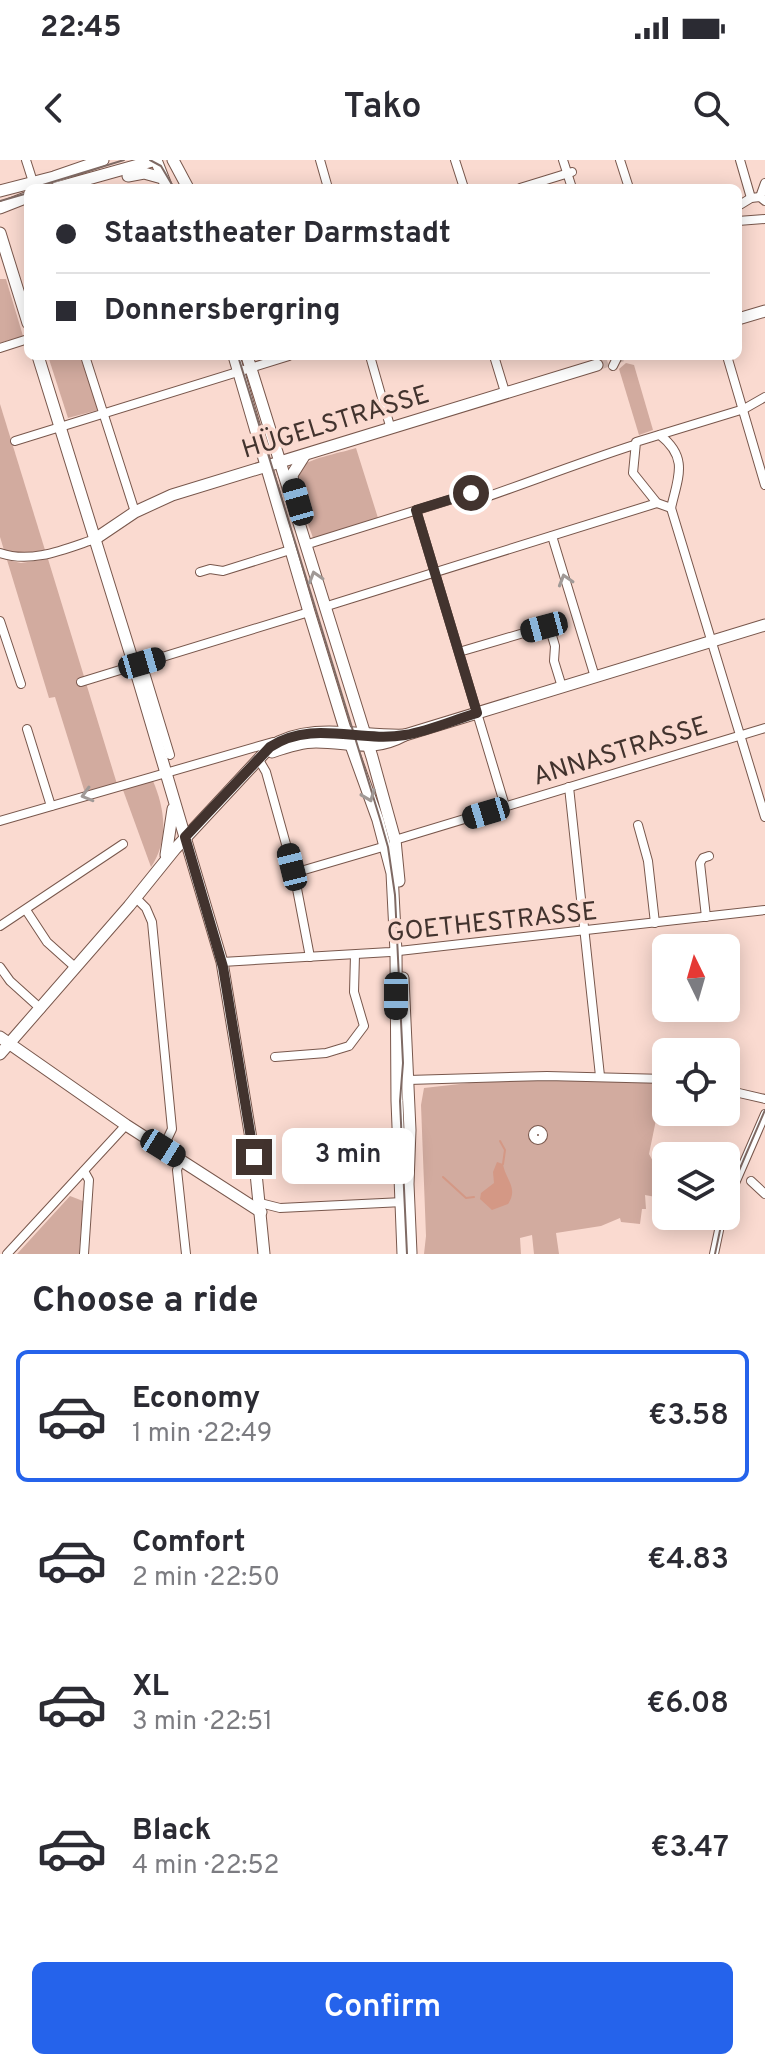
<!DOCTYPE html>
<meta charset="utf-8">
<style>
body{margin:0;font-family:Overpass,sans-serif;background:#f2f2f3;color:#2b2b33;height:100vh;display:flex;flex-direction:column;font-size:30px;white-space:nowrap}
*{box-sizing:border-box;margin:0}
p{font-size:26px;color:#7c7c81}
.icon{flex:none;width:44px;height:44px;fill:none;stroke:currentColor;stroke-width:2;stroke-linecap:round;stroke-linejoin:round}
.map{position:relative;height:1094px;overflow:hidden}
.drawer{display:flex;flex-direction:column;background:#fff;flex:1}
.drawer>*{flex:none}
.guide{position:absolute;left:24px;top:24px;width:718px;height:176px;border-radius:12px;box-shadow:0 4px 20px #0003;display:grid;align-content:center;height:176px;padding:0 32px;background:#fff}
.needle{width:52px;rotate:355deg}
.controls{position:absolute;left:652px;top:774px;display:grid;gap:16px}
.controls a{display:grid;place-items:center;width:88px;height:88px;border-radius:12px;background:#fff;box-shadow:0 4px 20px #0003;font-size:40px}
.end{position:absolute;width:36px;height:36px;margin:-18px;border:10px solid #42332e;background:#fff;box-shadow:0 0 0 4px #fff}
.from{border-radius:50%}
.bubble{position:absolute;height:56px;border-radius:12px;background:#fff;box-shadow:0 4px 20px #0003;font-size:26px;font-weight:600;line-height:56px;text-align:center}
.car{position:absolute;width:24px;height:48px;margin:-24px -12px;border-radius:10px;box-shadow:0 0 6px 2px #0007;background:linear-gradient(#222 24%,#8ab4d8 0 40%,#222 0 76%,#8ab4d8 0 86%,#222 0)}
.guide b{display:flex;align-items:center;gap:28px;height:76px;font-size:30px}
.guide b+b{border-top:2px solid #e1e1e2}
.guide i{width:20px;height:20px;background:#2b2b33}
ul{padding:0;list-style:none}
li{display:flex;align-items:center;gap:24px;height:132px;margin:0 16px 12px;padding:0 16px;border:4px solid transparent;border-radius:12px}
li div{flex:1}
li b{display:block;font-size:30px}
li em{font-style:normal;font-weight:600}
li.selected{border-color:#2563eb}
li>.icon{width:72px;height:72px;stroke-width:1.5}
h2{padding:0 32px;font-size:36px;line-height:96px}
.primary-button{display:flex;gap:16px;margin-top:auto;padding:16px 32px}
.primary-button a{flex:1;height:92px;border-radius:12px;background:#2563eb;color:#fff;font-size:32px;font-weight:600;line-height:92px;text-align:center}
.status{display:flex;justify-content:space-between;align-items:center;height:56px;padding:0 40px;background:#fff;direction:ltr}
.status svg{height:22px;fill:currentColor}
header{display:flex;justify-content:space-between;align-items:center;height:104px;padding:0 32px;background:#fff;font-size:36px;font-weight:600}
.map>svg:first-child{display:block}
.green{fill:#d2ab9f}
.water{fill:#d49885}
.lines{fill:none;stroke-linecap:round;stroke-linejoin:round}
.stream{stroke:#d49885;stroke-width:2}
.major-tunnel{stroke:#d5b9b0;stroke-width:11;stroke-dasharray:11 5.5;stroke-linecap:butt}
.minor-casing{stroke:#78574c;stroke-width:10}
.major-casing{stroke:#78574c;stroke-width:13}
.minor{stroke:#fff;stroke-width:8}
.major{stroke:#fff;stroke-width:11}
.tram{stroke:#7f6a64;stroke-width:2}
.oneway{stroke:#a09996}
.route{stroke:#42332e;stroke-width:10}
.labels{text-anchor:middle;stroke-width:7;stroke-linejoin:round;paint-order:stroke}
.street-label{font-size:26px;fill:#42332e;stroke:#fadad0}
</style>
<div class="status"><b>22:45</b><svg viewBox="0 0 49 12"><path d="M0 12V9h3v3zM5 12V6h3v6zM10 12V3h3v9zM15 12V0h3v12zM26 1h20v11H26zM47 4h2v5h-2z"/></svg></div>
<header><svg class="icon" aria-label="back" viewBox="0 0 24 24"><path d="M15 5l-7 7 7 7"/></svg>Tako<svg class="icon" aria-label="search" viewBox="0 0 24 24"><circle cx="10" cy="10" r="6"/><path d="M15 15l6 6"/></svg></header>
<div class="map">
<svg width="765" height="1094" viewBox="0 0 765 1094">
<rect width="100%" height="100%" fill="#fadad0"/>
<g class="green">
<path d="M0,119H6L23,176L0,183Z"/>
<path d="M48,196H80L98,250L68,258Z"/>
<path d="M626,203L634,205L653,270L639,275L619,209Z"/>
<path d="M0,244L45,390L25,393L4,390L0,377Z"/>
<path d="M356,288L378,358L313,378C308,362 287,318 302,306C311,298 344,292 356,288Z"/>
<path d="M48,399L117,624L85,633L55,537L49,538L7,400L21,403Z"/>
<path d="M153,621C165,649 169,680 151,707L123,630Z"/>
<path d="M557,919L664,921L649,994L655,1005L666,1008V1039L645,1035L646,1049H642L640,1064L621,1062L620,1058L601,1066L556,1073L559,1094H534L532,1075L520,1078L521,1094H424L426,1076L421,945L424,928L469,923Z"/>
<path d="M70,1036L83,1041L79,1094H17Z"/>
</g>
<path class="water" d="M497,1002L503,1004C505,1019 519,1028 508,1044L492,1050L480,1039L481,1033L494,1023L493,1012Z"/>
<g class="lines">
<g class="stream">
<path d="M500,981L505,990L503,1004"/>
<path d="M443,1017L466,1038L474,1037"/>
</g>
<path class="major-tunnel" d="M597,205L622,196"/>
<defs>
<g id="minor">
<path d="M26,0L33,22"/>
<path d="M320,0L328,28"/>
<path d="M455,0L464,28"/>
<path d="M563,0L572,28"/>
<path d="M620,0L629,28"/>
<path d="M740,0L751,38"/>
<path d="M520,28L572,12"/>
<path d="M760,37L765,23"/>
<path d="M738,46L751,38L760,37L765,41"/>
<path d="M738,61L765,59"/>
<path d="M0,188L28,179"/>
<path d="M85,196L135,352"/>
<path d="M370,196L390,266"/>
<path d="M494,196L505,232"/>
<path d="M727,196L765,325"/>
<path d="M613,206L618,196"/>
<path d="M660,275C689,298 678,317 671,348"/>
<path d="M15,281L289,196"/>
<path d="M465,335L469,343C525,324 578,303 634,285"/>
<path d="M671,348L765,657"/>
<path d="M671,348L657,343L633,313L636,282L744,249L765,237"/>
<path d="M416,350L505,646"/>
<path d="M552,376L595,517"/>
<path d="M305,385L478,331"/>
<path d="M0,393C32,404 65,389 95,379"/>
<path d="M200,412L210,409L223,411L290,390"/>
<path d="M324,447L657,343"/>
<path d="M0,461L21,524"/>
<path d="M459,492L544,467L550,469L555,486L554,501L562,527"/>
<path d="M142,503L170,595"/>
<path d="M81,522L309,452"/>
<path d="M27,569L51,646"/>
<path d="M259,600L266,612L294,713L310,797"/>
<path d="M569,627L600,916"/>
<path d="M0,661L273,582"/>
<path d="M638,665L648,701L655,763"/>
<path d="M395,680L765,568"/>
<path d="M294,713L386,686"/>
<path d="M136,738L146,748L152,762L172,969L163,988"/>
<path d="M26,750L47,782L76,808"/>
<path d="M706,757L700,703L703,698L709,696"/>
<path d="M0,766L123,684"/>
<path d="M222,802L390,792L765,750"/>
<path d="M0,807L10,821L41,849"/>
<path d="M275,897L326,893L349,886L364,866L354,832L355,795"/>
<path d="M408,920L547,916L666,919"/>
<path d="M726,930L765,939"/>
<circle cx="538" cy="975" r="5"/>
<path d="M181,999L177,1010L186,1094"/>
<path d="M84,1011L89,1020L84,1094"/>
<path d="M751,1021L765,1034"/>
<path d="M260,1043L280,1048L403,1042"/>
<path d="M726,1044L765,954"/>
<path d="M7,1094L126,965"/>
<path d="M714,1094L722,1056"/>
</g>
<g id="major">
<path d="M156,0L167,28"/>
<path d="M173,0L188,28"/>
<path d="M128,16L144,13L162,18"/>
<path d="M56,28L156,0"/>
<path d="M0,31L54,17L103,0"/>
<path d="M0,48L28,37"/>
<path d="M0,73L28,163"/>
<path d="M738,159L765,151"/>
<path d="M38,196L134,505L222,802L255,1003L264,1094"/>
<path d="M234,196L309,452L344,566L378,660L392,713L396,792L397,941L403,1094"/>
<path d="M247,196L372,597L395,680L399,721"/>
<path d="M294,331L292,315L304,296"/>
<path d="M95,379L135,352L172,335L597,205"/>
<path d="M272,592C286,587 301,582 316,582C351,582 372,593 405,575L765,465"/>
<path d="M166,695L173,649"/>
<path d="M403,818L410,970L408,1024L411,1093"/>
<path d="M0,877L126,965L261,1052"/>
<path d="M0,894L129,746L175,689L270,587C309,561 362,577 405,575"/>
</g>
</defs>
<use href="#minor" class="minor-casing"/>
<use href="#major" class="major-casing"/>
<use href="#minor" class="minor"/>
<use href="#major" class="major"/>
<g class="tram">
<path d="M150,0L161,6L174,28"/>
<path d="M33,28L124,0"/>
<path d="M0,41L28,33"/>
<path d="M238,196L380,659L388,687L395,735L403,903L400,941L407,1094"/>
<path d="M726,1041L765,950"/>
<path d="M715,1094L723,1056"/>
</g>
</g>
<defs><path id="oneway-chevron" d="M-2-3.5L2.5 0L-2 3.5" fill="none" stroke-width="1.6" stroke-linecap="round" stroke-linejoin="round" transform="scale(2)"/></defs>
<g class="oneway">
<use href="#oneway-chevron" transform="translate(315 417) rotate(-107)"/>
<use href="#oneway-chevron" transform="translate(565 420) rotate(-107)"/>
<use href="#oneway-chevron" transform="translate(87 635) rotate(164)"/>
<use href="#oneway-chevron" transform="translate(369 636) rotate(69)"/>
</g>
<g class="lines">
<path class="route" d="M254,997L223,807L185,677L270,587C312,559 360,583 405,575C429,571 454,560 477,553L416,350L471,333"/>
</g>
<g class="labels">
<g class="street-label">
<text transform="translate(335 261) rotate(-17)" y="9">HÜGELSTRASSE</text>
<text transform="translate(620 590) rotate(-17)" y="9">ANNASTRASSE</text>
<text transform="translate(492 761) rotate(-6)" y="9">GOETHESTRASSE</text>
</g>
</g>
</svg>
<div class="controls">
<a><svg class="needle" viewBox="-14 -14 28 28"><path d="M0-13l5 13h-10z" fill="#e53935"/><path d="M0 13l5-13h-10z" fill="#7c7c81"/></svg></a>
<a><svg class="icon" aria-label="locate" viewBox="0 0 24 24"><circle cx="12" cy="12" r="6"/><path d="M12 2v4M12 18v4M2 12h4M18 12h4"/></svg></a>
<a><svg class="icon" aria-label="layers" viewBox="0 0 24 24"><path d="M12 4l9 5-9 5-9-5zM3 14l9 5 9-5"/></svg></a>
</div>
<i class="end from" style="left:471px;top:333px"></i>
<i class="end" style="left:254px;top:997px"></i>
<div class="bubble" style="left:282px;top:968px;width:132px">3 min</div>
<i class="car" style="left:298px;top:342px;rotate:344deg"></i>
<i class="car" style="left:544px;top:467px;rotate:255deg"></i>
<i class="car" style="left:142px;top:503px;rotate:74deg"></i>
<i class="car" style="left:486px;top:653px;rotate:253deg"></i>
<i class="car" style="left:292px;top:707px;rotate:346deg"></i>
<i class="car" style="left:396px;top:836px;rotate:180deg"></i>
<i class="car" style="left:163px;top:988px;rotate:122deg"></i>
<div class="guide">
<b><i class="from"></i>Staatstheater Darmstadt</b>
<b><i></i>Donnersbergring</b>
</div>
</div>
<section class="drawer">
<h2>Choose a ride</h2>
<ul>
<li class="selected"><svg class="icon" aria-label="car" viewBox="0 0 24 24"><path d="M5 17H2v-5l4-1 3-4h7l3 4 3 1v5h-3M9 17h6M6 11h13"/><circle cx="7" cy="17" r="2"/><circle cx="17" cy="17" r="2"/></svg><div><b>Economy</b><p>1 min · 22:49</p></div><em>€3.58</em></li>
<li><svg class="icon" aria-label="car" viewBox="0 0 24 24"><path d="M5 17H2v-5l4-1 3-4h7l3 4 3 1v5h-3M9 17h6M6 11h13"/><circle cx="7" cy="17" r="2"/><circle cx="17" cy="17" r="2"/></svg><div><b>Comfort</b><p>2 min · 22:50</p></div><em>€4.83</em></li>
<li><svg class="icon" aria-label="car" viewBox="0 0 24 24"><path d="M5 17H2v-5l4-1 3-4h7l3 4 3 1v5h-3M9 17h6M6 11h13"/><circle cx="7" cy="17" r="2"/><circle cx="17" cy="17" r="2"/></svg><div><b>XL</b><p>3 min · 22:51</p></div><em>€6.08</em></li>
<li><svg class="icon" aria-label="car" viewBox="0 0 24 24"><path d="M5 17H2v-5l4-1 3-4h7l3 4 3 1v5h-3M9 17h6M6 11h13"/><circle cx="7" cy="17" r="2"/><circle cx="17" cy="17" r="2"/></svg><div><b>Black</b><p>4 min · 22:52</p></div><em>€3.47</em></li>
</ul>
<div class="primary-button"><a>Confirm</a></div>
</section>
